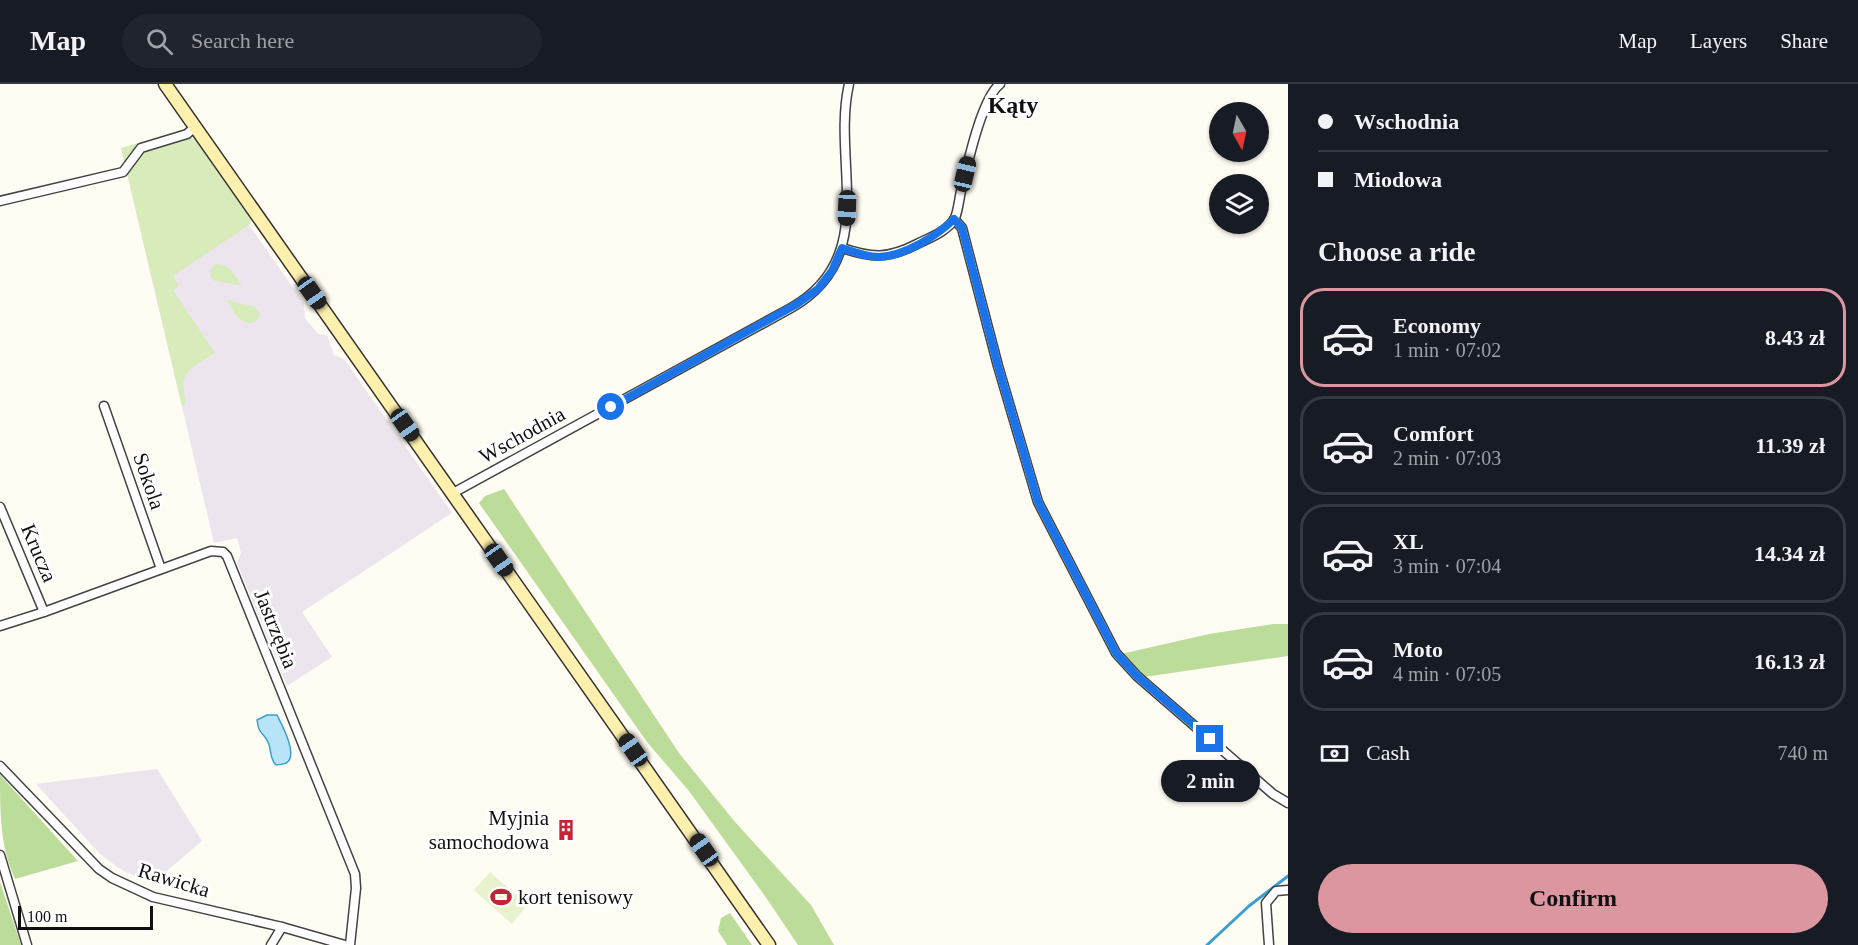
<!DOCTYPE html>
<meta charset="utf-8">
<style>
body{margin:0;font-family:"Times New Roman",serif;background:#20242c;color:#f1f3f6;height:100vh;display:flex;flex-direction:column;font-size:22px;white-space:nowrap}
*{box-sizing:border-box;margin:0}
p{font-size:20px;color:#9ea1a6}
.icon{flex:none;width:33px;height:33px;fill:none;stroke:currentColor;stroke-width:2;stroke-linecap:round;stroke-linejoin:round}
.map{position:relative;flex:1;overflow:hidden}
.sheet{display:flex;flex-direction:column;background:#171b24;width:570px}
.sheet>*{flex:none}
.hud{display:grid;align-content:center;height:132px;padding:0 30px;background:#171b24}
.needle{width:39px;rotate:171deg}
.buttons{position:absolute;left:1209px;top:18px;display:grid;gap:12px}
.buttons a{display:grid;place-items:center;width:60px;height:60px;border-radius:50%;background:#171b24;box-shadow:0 2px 4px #0004;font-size:30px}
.scale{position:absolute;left:18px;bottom:15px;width:135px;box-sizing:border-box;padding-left:6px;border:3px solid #101010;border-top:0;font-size:16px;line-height:21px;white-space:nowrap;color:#101010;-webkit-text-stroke:4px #fff;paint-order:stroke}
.end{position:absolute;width:27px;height:27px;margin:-14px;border:8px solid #1a73e8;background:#fff;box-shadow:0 0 0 3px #fff}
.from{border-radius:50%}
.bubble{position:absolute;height:42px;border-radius:21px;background:#171b24;box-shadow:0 2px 4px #0004;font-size:20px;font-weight:600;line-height:42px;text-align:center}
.car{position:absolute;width:18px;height:36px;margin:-18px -9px;border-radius:8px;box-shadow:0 0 4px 2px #0007;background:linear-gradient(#222 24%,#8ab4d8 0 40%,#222 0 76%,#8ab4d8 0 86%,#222 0)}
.hud b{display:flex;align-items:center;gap:21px;height:57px;font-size:22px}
.hud b+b{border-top:2px solid #363941}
.hud i{width:15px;height:15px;background:#f1f3f6}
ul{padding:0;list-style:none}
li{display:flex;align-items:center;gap:18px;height:99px;margin:0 12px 9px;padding:0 18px;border:3px solid #363941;border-radius:24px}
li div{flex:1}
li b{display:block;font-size:22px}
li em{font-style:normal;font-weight:600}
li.active{border-color:#dc96a0}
li>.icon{width:54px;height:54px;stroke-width:1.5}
h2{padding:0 30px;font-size:27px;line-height:72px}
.pay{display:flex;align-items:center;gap:15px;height:66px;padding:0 30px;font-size:22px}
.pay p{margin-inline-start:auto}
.cta{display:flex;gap:12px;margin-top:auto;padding:12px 30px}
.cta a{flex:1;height:69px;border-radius:36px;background:#dc96a0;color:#111;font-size:24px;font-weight:600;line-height:69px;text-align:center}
header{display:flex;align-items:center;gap:36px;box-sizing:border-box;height:84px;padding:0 30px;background:#171b24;border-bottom:2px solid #363941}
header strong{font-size:28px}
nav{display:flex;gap:33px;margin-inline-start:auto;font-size:21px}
.search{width:420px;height:54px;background:#20242c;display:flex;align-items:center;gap:15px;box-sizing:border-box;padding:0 21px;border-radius:33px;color:#9ea1a6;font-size:22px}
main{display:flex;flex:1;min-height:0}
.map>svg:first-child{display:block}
.industrial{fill:#ede5ee}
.green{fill:#d7ebbb}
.forest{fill:#bcdc9a}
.pitch{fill:#e8f2cd}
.water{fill:#b7e4f7;stroke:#3c9fcf;stroke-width:1.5}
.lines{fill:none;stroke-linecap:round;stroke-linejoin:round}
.stream{stroke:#3c9fcf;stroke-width:3}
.minor-casing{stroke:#434343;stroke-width:11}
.secondary-casing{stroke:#323232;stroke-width:15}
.minor{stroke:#fff;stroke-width:8}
.secondary{stroke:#fff0ae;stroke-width:12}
.route{stroke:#1a73e8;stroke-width:8}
.labels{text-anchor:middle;stroke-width:6;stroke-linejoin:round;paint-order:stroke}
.street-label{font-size:21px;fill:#101010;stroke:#fff}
.poi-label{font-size:21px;fill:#101010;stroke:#fff;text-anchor:end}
.quarter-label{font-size:24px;font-weight:bold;fill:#101010;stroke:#fff}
</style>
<header>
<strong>Map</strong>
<div class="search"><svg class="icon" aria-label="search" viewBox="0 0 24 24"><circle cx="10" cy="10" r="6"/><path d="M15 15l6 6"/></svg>Search here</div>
<nav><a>Map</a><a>Layers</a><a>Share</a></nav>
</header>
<main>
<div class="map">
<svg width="1288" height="861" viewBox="0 0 1288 861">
<rect width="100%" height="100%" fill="#fffcf3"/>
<g class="industrial">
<path d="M173,49L188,54L304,219L305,234L318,250L327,251L334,271L344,275L452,429L302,528L332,573L287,602L237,479L241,469L237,454L214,459L121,64Z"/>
<path d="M157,685L202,757L163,790L158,801L123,787L100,770L36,700Z"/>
</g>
<g class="green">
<path d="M173,49L188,54L197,55L251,130V138L249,141L173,192L179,202L173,206L215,269C190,285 178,286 186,319L182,322L121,64Z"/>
<path d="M218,180C231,181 235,192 242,202L215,197L211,194L210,187L214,181Z"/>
<path d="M228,216L255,223L260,230C258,240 248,242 240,235C235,231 231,223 228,218Z"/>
</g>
<g class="forest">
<path d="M504,405L679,669L735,738L811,821L834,861H798L767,815L689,707L647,658L479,419L485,412Z"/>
<path d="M1274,540H1288V572L1144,593L1121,570L1209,550Z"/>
<path d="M0,691L78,777L15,795C0,764 0,726 0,691Z"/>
<path d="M0,798L21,861H0Z"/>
<path d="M730,829L752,861H727L726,859L718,847L721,834Z"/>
</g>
<path class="pitch" d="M490,788L527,821L512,840L474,806Z"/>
<path class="water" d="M267,631H277C282,641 299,672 286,679C285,680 277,681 276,681C269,674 272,666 268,658C263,647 259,652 257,636Z"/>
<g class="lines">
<path class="stream" d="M1207,861L1249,822L1288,792"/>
<defs>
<g id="minor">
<path d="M0,117L123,88L141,64L187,50L195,43"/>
<path d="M954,135L962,144L998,282L1038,418L1116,569L1137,592L1273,710L1288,719"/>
<path d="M842,164C872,174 888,175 917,160C929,154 948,147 955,134C958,127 959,116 961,107C967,83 981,15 1000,0"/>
<path d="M104,322L161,485"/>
<path d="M453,409L791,224C881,173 831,79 849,0"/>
<path d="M0,423L44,528"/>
<path d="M0,542L44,528L211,467L223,468L227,472L355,790L356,804L350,861"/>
<path d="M0,682L99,785L112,794L153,813L282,843L345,861"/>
<path d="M0,771L27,861"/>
<path d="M271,861L282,843"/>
<path d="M1269,861L1266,819L1276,807L1288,806"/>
</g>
<path id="secondary" d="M165,0L769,861"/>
</defs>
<use href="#minor" class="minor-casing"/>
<use href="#secondary" class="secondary-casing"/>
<use href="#minor" class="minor"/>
<use href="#secondary" class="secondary"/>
</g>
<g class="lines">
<path class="route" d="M611,323L797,220L818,205L832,187L842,164C853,168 867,173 879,173C904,172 937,152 954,135L962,144L998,282L1038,418L1116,569L1137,592L1210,655"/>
</g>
<defs>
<symbol id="building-bare" viewBox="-9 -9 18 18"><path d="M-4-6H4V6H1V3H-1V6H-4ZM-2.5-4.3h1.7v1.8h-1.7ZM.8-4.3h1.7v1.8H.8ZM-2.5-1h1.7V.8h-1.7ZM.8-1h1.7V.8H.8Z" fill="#c32537" stroke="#fff" stroke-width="2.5" paint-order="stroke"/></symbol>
<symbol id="stadium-bare" viewBox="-9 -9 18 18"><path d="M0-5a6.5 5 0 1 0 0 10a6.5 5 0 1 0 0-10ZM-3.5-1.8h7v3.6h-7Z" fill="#c32537" stroke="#fff" stroke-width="2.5" paint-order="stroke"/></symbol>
</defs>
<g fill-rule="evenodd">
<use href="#building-bare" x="551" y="731" width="30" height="30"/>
<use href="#stadium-bare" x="486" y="798" width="30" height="30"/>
</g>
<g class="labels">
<g class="street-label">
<text transform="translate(522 351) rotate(-29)" y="7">Wschodnia</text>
<text transform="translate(149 397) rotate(71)" y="7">Sokola</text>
<text transform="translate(39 469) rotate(67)" y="7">Krucza</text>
<text transform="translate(276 545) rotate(68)" y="7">Jastrzębia</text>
<text transform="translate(174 796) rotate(17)" y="7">Rawicka</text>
</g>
<g class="poi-label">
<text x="549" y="741">Myjnia<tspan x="549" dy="24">samochodowa</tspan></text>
<text x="518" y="820" text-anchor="start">kort tenisowy</text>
</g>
<g class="quarter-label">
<text x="1013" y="29">Kąty</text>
</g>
</g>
</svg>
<div class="buttons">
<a><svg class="needle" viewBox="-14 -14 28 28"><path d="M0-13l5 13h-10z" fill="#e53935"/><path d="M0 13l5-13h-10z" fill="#9ea1a6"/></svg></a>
<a><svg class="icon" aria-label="layers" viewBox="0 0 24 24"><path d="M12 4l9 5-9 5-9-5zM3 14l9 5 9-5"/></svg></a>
</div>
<div class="scale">100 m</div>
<i class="end from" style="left:611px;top:323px"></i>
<i class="end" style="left:1210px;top:655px"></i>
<div class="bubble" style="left:1161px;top:676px;width:99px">2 min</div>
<i class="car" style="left:965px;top:90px;rotate:13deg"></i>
<i class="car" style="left:847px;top:124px;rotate:182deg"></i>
<i class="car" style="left:312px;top:209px;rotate:145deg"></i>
<i class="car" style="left:405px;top:341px;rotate:145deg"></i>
<i class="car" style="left:499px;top:476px;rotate:145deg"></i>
<i class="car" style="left:633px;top:666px;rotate:325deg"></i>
<i class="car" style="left:704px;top:766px;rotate:325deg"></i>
</div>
<section class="sheet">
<div class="hud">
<b><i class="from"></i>Wschodnia</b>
<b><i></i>Miodowa</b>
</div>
<h2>Choose a ride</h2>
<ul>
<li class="active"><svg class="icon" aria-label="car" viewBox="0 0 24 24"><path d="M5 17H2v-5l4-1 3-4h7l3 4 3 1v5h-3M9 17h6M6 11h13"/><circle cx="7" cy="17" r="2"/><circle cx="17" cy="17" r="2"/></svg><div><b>Economy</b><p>1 min · 07:02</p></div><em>8.43 zł</em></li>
<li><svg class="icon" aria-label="car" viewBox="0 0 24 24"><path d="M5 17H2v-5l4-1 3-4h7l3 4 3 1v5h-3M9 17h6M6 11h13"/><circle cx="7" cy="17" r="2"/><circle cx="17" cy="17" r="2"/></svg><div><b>Comfort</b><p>2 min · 07:03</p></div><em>11.39 zł</em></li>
<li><svg class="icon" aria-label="car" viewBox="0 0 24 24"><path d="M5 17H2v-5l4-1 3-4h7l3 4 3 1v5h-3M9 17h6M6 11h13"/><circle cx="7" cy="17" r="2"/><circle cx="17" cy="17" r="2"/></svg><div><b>XL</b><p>3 min · 07:04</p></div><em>14.34 zł</em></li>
<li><svg class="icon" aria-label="car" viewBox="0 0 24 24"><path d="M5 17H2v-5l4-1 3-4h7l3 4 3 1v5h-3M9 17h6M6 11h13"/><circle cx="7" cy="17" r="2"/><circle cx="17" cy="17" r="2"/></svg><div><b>Moto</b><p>4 min · 07:05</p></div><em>16.13 zł</em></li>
</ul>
<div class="pay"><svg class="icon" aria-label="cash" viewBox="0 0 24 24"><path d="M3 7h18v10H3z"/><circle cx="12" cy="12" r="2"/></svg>Cash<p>740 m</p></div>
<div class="cta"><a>Confirm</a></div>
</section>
</main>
